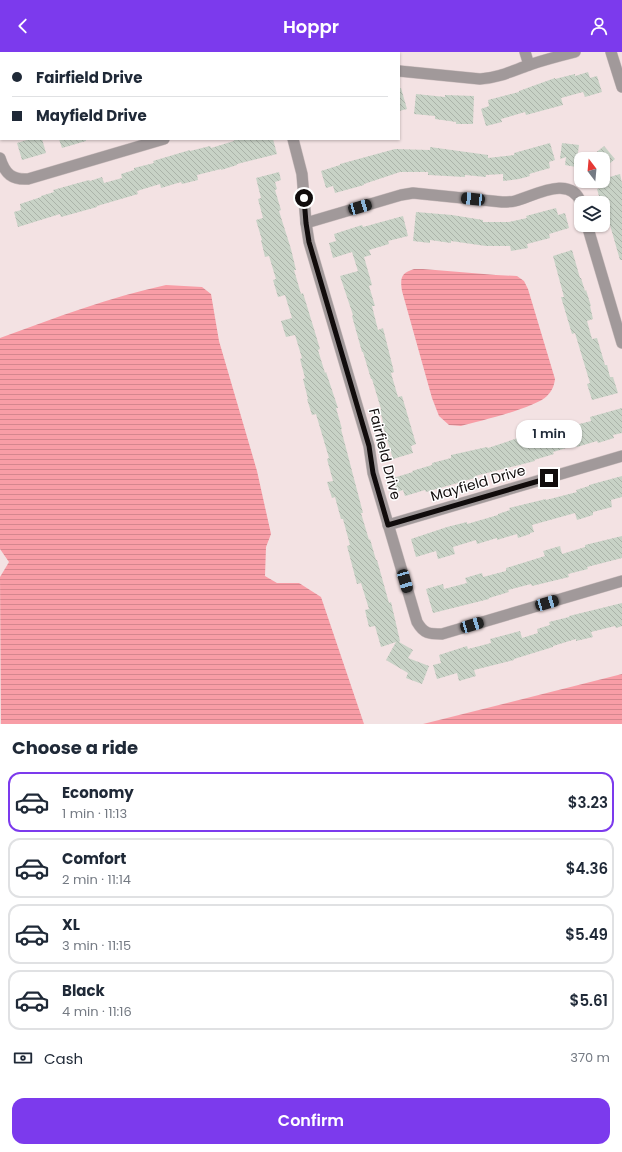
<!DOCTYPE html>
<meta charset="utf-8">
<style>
body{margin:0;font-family:Poppins,sans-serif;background:#f2f2f3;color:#1f2937;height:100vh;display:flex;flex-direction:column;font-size:15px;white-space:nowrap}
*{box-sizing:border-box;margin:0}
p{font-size:13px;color:#747a83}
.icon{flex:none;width:22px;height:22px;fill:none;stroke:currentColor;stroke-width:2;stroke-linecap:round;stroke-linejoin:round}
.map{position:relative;height:672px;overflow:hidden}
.panel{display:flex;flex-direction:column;background:#fff;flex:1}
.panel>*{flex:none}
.guide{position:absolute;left:0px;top:0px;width:400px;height:88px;box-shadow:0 1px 3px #0004;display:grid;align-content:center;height:88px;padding:0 12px;background:#fff}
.needle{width:26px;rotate:344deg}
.fabs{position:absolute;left:574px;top:100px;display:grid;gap:8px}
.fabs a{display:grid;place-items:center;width:36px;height:36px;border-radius:8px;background:#fff;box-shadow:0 1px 3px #0004;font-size:20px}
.end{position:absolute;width:18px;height:18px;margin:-9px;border:5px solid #110c0c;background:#fff;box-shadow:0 0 0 2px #fff}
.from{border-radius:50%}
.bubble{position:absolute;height:28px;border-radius:12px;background:#fff;box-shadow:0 1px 3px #0004;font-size:13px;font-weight:600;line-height:28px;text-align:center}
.car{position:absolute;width:12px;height:24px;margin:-12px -6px;border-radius:5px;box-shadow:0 0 3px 1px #0007;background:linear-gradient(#222 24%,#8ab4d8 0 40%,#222 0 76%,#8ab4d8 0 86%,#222 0)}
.guide b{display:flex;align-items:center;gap:14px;height:38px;font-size:15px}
.guide b+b{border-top:1px solid #e0e1e3}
.guide i{width:10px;height:10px;background:#1f2937}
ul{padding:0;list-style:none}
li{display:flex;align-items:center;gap:12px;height:60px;margin:0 8px 6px;padding:0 4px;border:2px solid #e0e1e3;border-radius:12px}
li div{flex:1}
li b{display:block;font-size:15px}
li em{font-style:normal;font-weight:600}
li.on{border-color:#7c3aed}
li>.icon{width:36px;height:36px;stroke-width:1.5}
h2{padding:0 12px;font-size:18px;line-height:48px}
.pay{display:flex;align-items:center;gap:10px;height:44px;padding:0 12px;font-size:15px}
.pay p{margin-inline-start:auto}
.button{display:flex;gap:8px;margin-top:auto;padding:8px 12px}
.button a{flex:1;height:46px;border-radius:12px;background:#7c3aed;color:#fff;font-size:16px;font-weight:600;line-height:46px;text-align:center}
header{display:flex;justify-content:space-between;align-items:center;height:52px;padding:0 12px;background:#7c3aed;color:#fff;font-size:18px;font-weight:600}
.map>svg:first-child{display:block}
.water{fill:url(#water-rules)}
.building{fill:url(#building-back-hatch)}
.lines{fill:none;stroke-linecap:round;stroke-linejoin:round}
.minor-casing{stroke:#cfc0c1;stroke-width:12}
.minor{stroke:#a1999a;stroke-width:11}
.route{stroke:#110c0c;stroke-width:5}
.labels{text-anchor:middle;stroke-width:3;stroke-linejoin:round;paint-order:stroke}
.street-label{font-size:14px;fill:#110c0c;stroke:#fff}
</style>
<header><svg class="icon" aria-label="back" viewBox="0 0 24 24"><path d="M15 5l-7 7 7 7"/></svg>Hoppr<svg class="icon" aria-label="person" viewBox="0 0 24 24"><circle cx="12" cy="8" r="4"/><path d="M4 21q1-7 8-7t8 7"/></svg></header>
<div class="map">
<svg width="622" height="672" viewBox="0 0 622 672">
<defs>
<pattern id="water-rules" width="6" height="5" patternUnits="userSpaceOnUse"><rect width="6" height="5" fill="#f89da6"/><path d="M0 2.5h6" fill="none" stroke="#d4868e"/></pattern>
<pattern id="building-back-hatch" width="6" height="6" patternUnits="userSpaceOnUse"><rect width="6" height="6" fill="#c8d2c6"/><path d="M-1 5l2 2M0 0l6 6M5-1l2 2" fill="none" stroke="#abb3a9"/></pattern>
</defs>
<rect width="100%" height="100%" fill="#f3e2e3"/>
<g class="water">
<path d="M414,217H423L496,223L517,224L524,229L528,237L555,327C554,334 552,339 547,344C535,356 480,369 461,374L449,373L439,364L432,346L402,239C400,226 401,221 414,217Z"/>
<path d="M166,233L202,235L211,242L219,289L257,419L271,482L266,495L265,524L277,531H299L321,545L364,672H1L0,525L9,510L0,497V286C55,266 110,245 166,233Z"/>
<path d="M622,622V672H423Z"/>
</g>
<g class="building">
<path d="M588,20L590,26L597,24L602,40L585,45L583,40L561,46L563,53L526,63L525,60L501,67L502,70L486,74L481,57L489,54L488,48L519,40V39L555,26V27L575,22V24Z"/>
<path d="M399,36H401L407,57L399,59Z"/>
<path d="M416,42L445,45V43L474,44L473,72H456V70L435,67V64L414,62Z"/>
<path d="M30,87H42L46,101L22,108L17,91Z"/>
<path d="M59,87H86V89L62,96Z"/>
<path d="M234,87H273L277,102L237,112V113L221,118V117L197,123L198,128L182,132L181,130L161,136L160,132L137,139L138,142L97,154V155L61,165L60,162L18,175L14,160L21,158L20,152L41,145V144L54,140L53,138L89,128L90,129L102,125L104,131L122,126L121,122L134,118V116L154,111L153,109L190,98V99L210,94L211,96L234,89Z"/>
<path d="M550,91L555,108L549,110L550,116L529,122L530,124L519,127L503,129V122L486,123V125L465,123V125L428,123V120H400L364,132V133L335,141L333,134L326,136L321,119L340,113V112L395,97L430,98V95L488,103V106L514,103V101Z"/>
<path d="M562,91L579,93L576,115L565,113L566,105L560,107Z"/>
<path d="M604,94L615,107L603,117V107H588Z"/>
<path d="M279,120L281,128L275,130L277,137L275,138L281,158L279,159L291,197L296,218H294L301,242L303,241L314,277L320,297L318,298L325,321L326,320L338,356H336L342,377H341L363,461H361L369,488L370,487L376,508H377L389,551L391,550L400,589L399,590L413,598L408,606L429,614L422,632L406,626L408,621L386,608L396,590L381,595L375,574L369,575L365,558L369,557L361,531L357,532L347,494L350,493L343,467H341L335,445L332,446L327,430L333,429L327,407L329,406L316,362L312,363L307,347H308L303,327L305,326L300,307L302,306L295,283L286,285L281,269L292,266L285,243L278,245L273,228L276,227L269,204L265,205L261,188H262L256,168L263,166L258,147L261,146L256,126Z"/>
<path d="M620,122L622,131V208H620L608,166L605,167L603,162V151H601L597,137L604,135L603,127Z"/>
<path d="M556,156L558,163L565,161L569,176L549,182L550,186L527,192L528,196L511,199L510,194H486L451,189V191L430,188V191L413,189L416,160L452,163L483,168V170H509L527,166L526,164Z"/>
<path d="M403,164L408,184L388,189L389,192L369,198L371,203L364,205L372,233L369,234L375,254H372L378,278L383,276L394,320L391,321L398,345L402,344L416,392L411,394L413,401L393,407L382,371L383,370L380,358L381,357L372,327H371L363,300H362L352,264L353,263L340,224L358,219L352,200L333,206L329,191L336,189L334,182L362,173L363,175Z"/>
<path d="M572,198L580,226H581L585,239L586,238L591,254H590L593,267L587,269L592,287L597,286L605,313H607L610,325H613L618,341L592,348L587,332L590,331L575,281L572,282L561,245H564L553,204Z"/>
<path d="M622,356V381L613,383L614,386L598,391L597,389L577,395L576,393L553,400L554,402L534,408L535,409L475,424V426L426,440L425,438L405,444L403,438L397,440L393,426L413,420L412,419L432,413V411L451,406V403L487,395L488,396L527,383V384L547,379L548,380L568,374V375L591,369L590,365Z"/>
<path d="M622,424V445L611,448L612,455L593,460V463L577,468L575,461L532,473L534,480L530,481V482L518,486L517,482L497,488V486L477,492L476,488L453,495L455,502L438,507L436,499L416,505L411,487L447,475L467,470V472L498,463V462L510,458L509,456L546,447V448L577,440L576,438L589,434V433Z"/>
<path d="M622,484V506L587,515L588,517L568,522L569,525L532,534L531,532L508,538L509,540L489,546V547L433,561L426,537L443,532L444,537L467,531L465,526L482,521L483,525L506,519V516L545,504L543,499L560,494L562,502L585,495V493Z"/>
<path d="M622,551V574L616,576L615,574L591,580L593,585L576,589V587L553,594V595L514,607V608L474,618L476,624L459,629L457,621L437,627L433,613L441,611L439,603L467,594L468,597L491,591L490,587L520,579L522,586L538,581L537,577L550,573L549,570L569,565V564Z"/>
</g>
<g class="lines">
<defs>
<g id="minor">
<path d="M267,0V1"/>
<path d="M390,0V1"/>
<path d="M525,0L529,13"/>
<path d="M611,0L622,35"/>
<path d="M399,19L480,27C498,26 512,19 529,13C544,8 559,4 575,0"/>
<path d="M293,87L302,122L306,171L309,190L369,394L373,421L417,570C424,582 429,582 442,582L622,529"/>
<path d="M0,106C5,122 12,128 28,127L164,87"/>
<path d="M306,171L401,143L413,141L502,150C506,150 511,150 515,149C534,144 571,122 581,151"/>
<path d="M587,173L622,291"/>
<path d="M388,473L622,404"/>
</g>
</defs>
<use href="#minor" class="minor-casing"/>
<use href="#minor" class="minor"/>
</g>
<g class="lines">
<path class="route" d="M304,146L306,171L309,190L369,394L373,421L388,473L549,426"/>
</g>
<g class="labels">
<g class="street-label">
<text transform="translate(385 402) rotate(76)" y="5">Fairfield Drive</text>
<text transform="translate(478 431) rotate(-16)" y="5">Mayfield Drive</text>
</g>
</g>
</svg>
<div class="fabs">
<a><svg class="needle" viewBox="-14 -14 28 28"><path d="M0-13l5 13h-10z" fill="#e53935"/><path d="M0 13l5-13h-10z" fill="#747a83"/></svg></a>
<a><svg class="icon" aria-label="layers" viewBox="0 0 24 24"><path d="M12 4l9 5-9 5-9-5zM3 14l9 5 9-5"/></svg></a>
</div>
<i class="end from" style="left:304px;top:146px"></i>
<i class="end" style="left:549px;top:426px"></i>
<div class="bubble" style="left:516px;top:368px;width:66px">1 min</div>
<i class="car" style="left:473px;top:147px;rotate:276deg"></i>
<i class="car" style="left:360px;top:155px;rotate:74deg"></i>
<i class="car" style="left:405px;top:529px;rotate:164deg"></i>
<i class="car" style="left:547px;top:551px;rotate:74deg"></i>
<i class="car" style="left:472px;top:573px;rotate:74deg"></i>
<div class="guide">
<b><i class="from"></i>Fairfield Drive</b>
<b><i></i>Mayfield Drive</b>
</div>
</div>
<section class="panel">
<h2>Choose a ride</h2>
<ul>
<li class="on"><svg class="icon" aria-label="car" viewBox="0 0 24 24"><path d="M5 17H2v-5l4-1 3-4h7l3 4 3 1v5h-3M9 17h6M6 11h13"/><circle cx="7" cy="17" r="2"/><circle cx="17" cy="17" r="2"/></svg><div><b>Economy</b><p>1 min · 11:13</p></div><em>$3.23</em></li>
<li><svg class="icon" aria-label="car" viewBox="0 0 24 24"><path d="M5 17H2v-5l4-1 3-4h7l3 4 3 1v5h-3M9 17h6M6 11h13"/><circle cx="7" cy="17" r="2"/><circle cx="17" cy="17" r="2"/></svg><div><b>Comfort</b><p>2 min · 11:14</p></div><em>$4.36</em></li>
<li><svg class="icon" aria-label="car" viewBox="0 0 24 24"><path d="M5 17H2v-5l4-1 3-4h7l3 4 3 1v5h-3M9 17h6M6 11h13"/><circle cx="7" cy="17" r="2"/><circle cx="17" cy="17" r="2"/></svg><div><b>XL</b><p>3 min · 11:15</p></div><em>$5.49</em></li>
<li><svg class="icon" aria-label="car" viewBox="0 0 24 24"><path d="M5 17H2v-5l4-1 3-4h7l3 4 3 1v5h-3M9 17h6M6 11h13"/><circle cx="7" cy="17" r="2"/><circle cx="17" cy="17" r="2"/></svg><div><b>Black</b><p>4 min · 11:16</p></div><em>$5.61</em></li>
</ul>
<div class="pay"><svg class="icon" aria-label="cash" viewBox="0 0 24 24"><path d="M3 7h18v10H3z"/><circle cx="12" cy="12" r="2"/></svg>Cash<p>370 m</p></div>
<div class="button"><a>Confirm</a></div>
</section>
